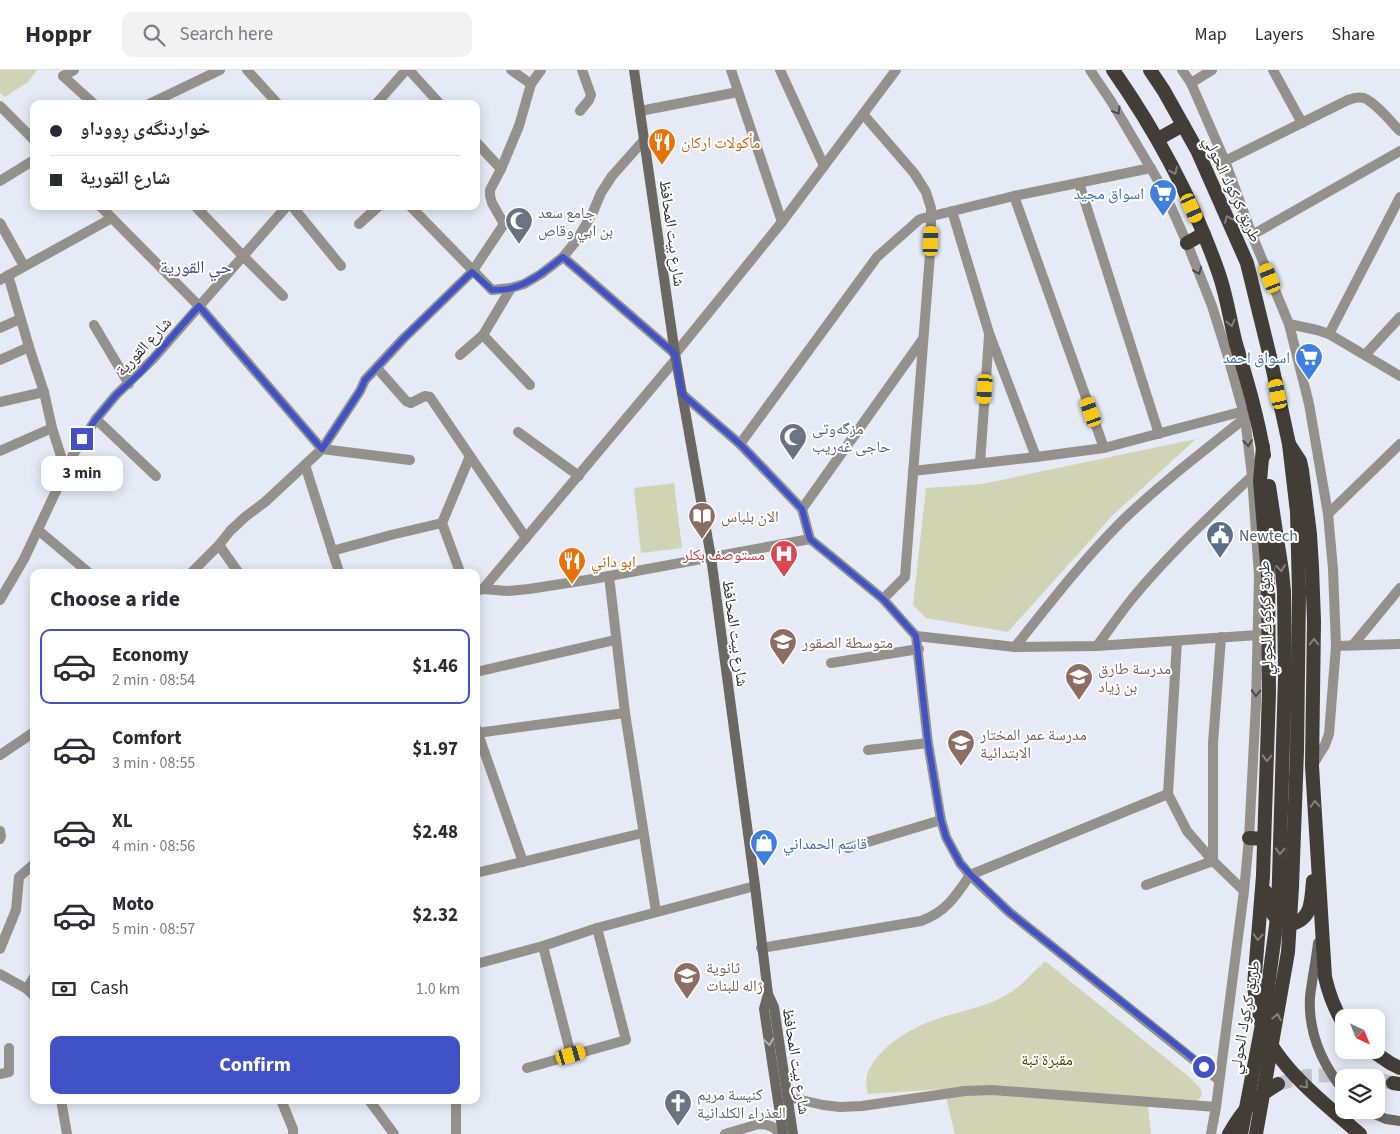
<!DOCTYPE html>
<meta charset="utf-8">
<style>
body{margin:0;font-family:"Source Sans 3","Noto Naskh Arabic",sans-serif;background:#f2f2f3;color:#2b2b33;height:100vh;display:flex;flex-direction:column;font-size:19px;white-space:nowrap}
*{box-sizing:border-box;margin:0}
p{font-size:16px;color:#7c7c81}
.icon{flex:none;width:28px;height:28px;fill:none;stroke:currentColor;stroke-width:2;stroke-linecap:round;stroke-linejoin:round}
.map{position:relative;flex:1;overflow:hidden}
.details{position:absolute;left:30px;top:499px;width:450px;height:535px;display:flex;flex-direction:column;background:#fff;border-radius:10px;box-shadow:0 2px 12px #0003}
.details>*{flex:none}
.guide{position:absolute;left:30px;top:30px;width:450px;height:110px;border-radius:10px;box-shadow:0 2px 12px #0003;display:grid;align-content:center;height:110px;padding:0 20px;background:#fff}
.needle{width:32px;rotate:137deg}
.buttons{position:absolute;left:1335px;top:939px;display:grid;gap:10px}
.buttons a{display:grid;place-items:center;width:50px;height:50px;border-radius:10px;background:#fff;box-shadow:0 2px 12px #0003;font-size:25px}
.end{position:absolute;width:22px;height:22px;margin:-11px;border:6px solid #4152c6;background:#fff;box-shadow:0 0 0 2px #fff}
.from{border-radius:50%}
.bubble{position:absolute;height:35px;border-radius:10px;background:#fff;box-shadow:0 2px 12px #0003;font-size:16px;font-weight:700;line-height:35px;text-align:center}
.car{position:absolute;width:15px;height:30px;margin:-15px -8px;border-radius:6px;box-shadow:0 0 4px 1px #0007;background:linear-gradient(#f5c518 24%,#345 0 40%,#f5c518 0 76%,#345 0 86%,#f5c518 0)}
.guide b{display:flex;align-items:center;gap:18px;height:48px;font-size:19px}
.guide b+b{border-top:1px solid #e1e1e2}
.guide i{width:12px;height:12px;background:#2b2b33}
ul{padding:0;list-style:none}
li{display:flex;align-items:center;gap:15px;height:75px;margin:0 10px 8px;padding:0 10px;border:2px solid transparent;border-radius:10px}
li div{flex:1}
li b{display:block;font-size:19px}
li em{font-style:normal;font-weight:700}
li.selected{border-color:#4152c6}
li>.icon{width:45px;height:45px;stroke-width:1.5}
h2{padding:0 20px;font-size:22px;line-height:60px}
.pay{display:flex;align-items:center;gap:12px;height:55px;padding:0 20px;font-size:19px}
.pay p{margin-inline-start:auto}
.primary-button{display:flex;gap:10px;margin-top:auto;padding:10px 20px}
.primary-button a{flex:1;height:58px;border-radius:10px;background:#4152c6;color:#fff;font-size:20px;font-weight:700;line-height:58px;text-align:center}
header{display:flex;align-items:center;gap:30px;box-sizing:border-box;height:70px;padding:0 25px;background:#fff;border-bottom:1px solid #e1e1e2}
header strong{font-size:24px}
nav{display:flex;gap:28px;margin-inline-start:auto;font-size:18px}
.search{width:350px;height:45px;background:#f2f2f3;display:flex;align-items:center;gap:12px;box-sizing:border-box;padding:0 18px;border-radius:10px;color:#7c7c81;font-size:19px}
.map>svg:first-child{display:block}
.green{fill:#d0d4b5}
.lines{fill:none;stroke-linecap:round;stroke-linejoin:round}
.trunk-tunnel{stroke:#c0c4cd;stroke-width:14;stroke-dasharray:14 7;stroke-linecap:butt}
.minor{stroke:#94918d;stroke-width:10}
.tertiary{stroke:#94918d;stroke-width:10}
.secondary{stroke:#6b6762;stroke-width:10}
.trunk{stroke:#423d36;stroke-width:14}
.trunk-bridge{stroke:#423d36;stroke-width:14}
.oneway{stroke:#4a4b4c}
.oneway2{stroke:#84817c}
.oneway3{stroke:#b5b3b0}
.route{stroke:#4152c6;stroke-width:6}
.labels{text-anchor:middle;stroke-width:4;stroke-linejoin:round;paint-order:stroke}
.food-label{font-size:16px;fill:#c56008;stroke:#fff;text-anchor:start}
.street-label{font-size:16px;fill:#2b2d30;stroke:#fff}
.shop-label{font-size:16px;fill:#366cbe;stroke:#fff;text-anchor:end}
.worship-label{font-size:16px;fill:#5b616d;stroke:#fff;text-anchor:start}
.education-label{font-size:16px;fill:#785e54;stroke:#fff;text-anchor:start}
.service-label{font-size:16px;fill:#4e5e75;stroke:#fff;text-anchor:start}
.health-label{font-size:16px;fill:#be3a42;stroke:#fff;text-anchor:end}
.park-label{font-size:16px;fill:#3f4303;stroke:#fff}
.neighbourhood-label{font-size:18px;fill:#414f8b;stroke:#fff}
</style>
<header>
<strong>Hoppr</strong>
<div class="search"><svg class="icon" aria-label="search" viewBox="0 0 24 24"><circle cx="10" cy="10" r="6"/><path d="M15 15l6 6"/></svg>Search here</div>
<nav><a>Map</a><a>Layers</a><a>Share</a></nav>
</header>
<div class="map">
<svg width="1400" height="1064" viewBox="0 0 1400 1064">
<rect width="100%" height="100%" fill="#e5eaf4"/>
<g class="green">
<path d="M0,0H37L28,12L5,27L0,23Z"/>
<path d="M1196,369L1113,445L1008,562L926,548L913,535L926,418L982,414Z"/>
<path d="M674,413L682,478L641,483L634,418Z"/>
<path d="M1045,891L1188,1006C1196,1013 1210,1024 1195,1032L1147,1027L1151,1064H955L944,1019L868,1024C864,1007 867,1000 878,986C897,965 923,952 950,945C970,939 990,935 1008,924C1022,916 1033,902 1045,891Z"/>
</g>
<g class="lines">
<g class="trunk-tunnel">
<path d="M1376,1009L1393,1013"/>
<path d="M1278,1014L1306,1006L1327,1005L1367,1008"/>
</g>
<g class="minor">
<path d="M74,0L63,6L94,34"/>
<path d="M247,0L278,34"/>
<path d="M409,0L440,34"/>
<path d="M511,0L531,14"/>
<path d="M731,0L782,152"/>
<path d="M780,0L824,96"/>
<path d="M1090,0L1111,31L1163,119L1187,173L1212,236L1228,287L1245,348L1252,406L1259,506L1256,633L1249,768L1244,821L1216,1037L1211,1064"/>
<path d="M1182,0L1191,13L1225,91L1252,165L1289,254L1309,334L1328,444L1333,499L1336,576L1329,664L1325,675L1312,696"/>
<path d="M1273,0L1302,53"/>
<path d="M1191,13L1212,0"/>
<path d="M149,34L220,0"/>
<path d="M0,36L34,70"/>
<path d="M580,41L589,30L591,25L582,0"/>
<path d="M640,41L738,22"/>
<path d="M863,44L914,103L926,122L931,138V171L905,507L883,529"/>
<path d="M476,72L501,99"/>
<path d="M1225,91L1348,30C1353,28 1359,27 1364,28C1376,33 1391,52 1400,61"/>
<path d="M0,111L34,90"/>
<path d="M1079,113L1159,364"/>
<path d="M1014,126L1104,378"/>
<path d="M100,136L199,236L322,379L410,390"/>
<path d="M195,136L243,186L283,226"/>
<path d="M292,136L341,196"/>
<path d="M410,136L492,220L511,218L524,214L541,204L563,187L577,170L593,142L601,123L612,106L644,70"/>
<path d="M952,141L989,263L1036,387"/>
<path d="M0,153L24,196"/>
<path d="M359,154L379,136"/>
<path d="M1252,165L1400,81"/>
<path d="M563,187L675,284L782,152L896,0"/>
<path d="M8,205L29,277L44,322L52,358L66,402"/>
<path d="M0,210L112,148"/>
<path d="M1289,254L1317,260L1329,264L1400,306"/>
<path d="M94,255L129,314"/>
<path d="M0,258L20,249"/>
<path d="M1329,264L1400,127"/>
<path d="M483,265L530,315"/>
<path d="M460,285L483,265L511,218"/>
<path d="M1365,285L1400,247"/>
<path d="M0,290L29,277"/>
<path d="M377,298L406,331L411,333L425,326L430,327L470,386"/>
<path d="M682,324L740,374L802,439L810,469L883,529L916,566L928,673L941,750L946,767L960,793L970,805L1009,842L1219,1010"/>
<path d="M0,332L44,322"/>
<path d="M96,349L156,406"/>
<path d="M518,362L579,406"/>
<path d="M740,374L877,187L920,149L1014,126L1151,98"/>
<path d="M0,381L52,358"/>
<path d="M980,393L989,266"/>
<path d="M305,395L339,502"/>
<path d="M913,401L1036,387L1104,378L1244,341"/>
<path d="M802,439L923,269"/>
<path d="M1328,444L1400,374"/>
<path d="M38,460L88,502"/>
<path d="M219,475L238,502"/>
<path d="M332,481L391,465L442,453"/>
<path d="M192,502L219,475L230,461L245,447L265,432L322,379L360,321L365,310L403,269L472,202L504,154L492,133L490,126V120L501,99L519,56L531,14L541,0"/>
<path d="M460,502L442,453L470,386L526,468"/>
<path d="M609,506L625,643L656,842"/>
<path d="M483,519L676,289"/>
<path d="M476,521L483,519L507,521L529,519L593,509L810,469"/>
<path d="M916,566L1015,577L1097,576L1258,565"/>
<path d="M1177,571L1168,724L1187,761L1213,791L1244,821"/>
<path d="M1353,575L1400,518"/>
<path d="M1097,576C1108,561 1119,545 1131,530C1168,485 1210,446 1252,406"/>
<path d="M1336,576L1400,574"/>
<path d="M1015,577C1049,534 1083,490 1122,451C1160,414 1204,381 1245,348"/>
<path d="M831,593L919,579"/>
<path d="M476,602L615,570"/>
<path d="M476,658L523,792"/>
<path d="M477,663L625,643"/>
<path d="M868,680L928,673"/>
<path d="M0,685L34,662"/>
<path d="M0,761L1,766L0,769"/>
<path d="M848,778L941,750"/>
<path d="M476,803L643,763"/>
<path d="M1146,815L1213,791V673L1221,567"/>
<path d="M543,876L571,985"/>
<path d="M761,878L921,851C946,842 956,826 970,805L1168,724"/>
<path d="M0,879L16,840L19,807L34,794"/>
<path d="M476,894L543,876L597,858L755,816"/>
<path d="M0,904L27,919L34,926"/>
<path d="M27,919L34,907"/>
<path d="M527,998L626,970L597,858"/>
<path d="M0,1004L9,1002V978"/>
<path d="M788,1027L823,1035L840,1037L862,1036L965,1021L992,1020L1216,1037"/>
<path d="M61,1030L67,1064"/>
<path d="M281,1030L293,1059V1064"/>
<path d="M369,1030L394,1064"/>
<path d="M456,1030V1064"/>
<path d="M725,1064L759,1054C769,1054 774,1057 781,1064"/>
</g>
<g class="tertiary">
<path d="M376,34L406,0"/>
<path d="M0,530L24,489L73,385L96,349L116,325L153,289L287,136"/>
</g>
<g class="secondary">
<path d="M634,0L675,284L711,487L755,816L768,924L774,937L775,944L793,1064"/>
<path d="M1318,873C1316,891 1312,909 1310,927C1308,963 1322,994 1344,1021"/>
<path d="M768,924L764,939L783,1064"/>
<path d="M1365,1040L1386,1049L1400,1051"/>
</g>
<g class="trunk">
<path d="M1113,0C1157,63 1194,132 1219,204C1227,227 1230,251 1236,274C1247,311 1258,347 1264,385"/>
<path d="M1150,0L1164,21L1197,80L1247,193L1271,291L1289,374L1297,442L1299,521"/>
<path d="M1158,69L1183,55"/>
<path d="M1187,173L1203,164"/>
<path d="M1289,374L1300,391L1302,400L1310,464L1312,497L1314,551L1312,696L1325,907C1329,924 1334,939 1344,954"/>
<path d="M1263,377L1260,411L1268,505L1269,622L1263,806L1254,916C1256,932 1258,946 1264,961C1281,1000 1328,1037 1360,1064"/>
<path d="M1269,416L1282,501L1284,522"/>
<path d="M1249,768L1264,769"/>
<path d="M1266,822C1267,829 1268,838 1273,844C1283,860 1303,855 1309,839C1312,830 1312,820 1313,811"/>
<path d="M1371,980L1390,993L1400,998"/>
<path d="M1393,1013L1400,1014"/>
<path d="M1229,1064C1244,1038 1253,1029 1278,1014"/>
</g>
<g class="trunk-bridge">
<path d="M1241,1064L1265,939L1278,841L1285,607L1284,522"/>
<path d="M1256,1064L1288,882L1292,817L1297,681L1299,521"/>
</g>
</g>
<defs><path id="oneway-chevron" d="M-2-3.5L2.5 0L-2 3.5" fill="none" stroke-width="1.6" stroke-linecap="round" stroke-linejoin="round" transform="scale(1.25)"/></defs>
<g class="oneway">
<use href="#oneway-chevron" transform="translate(1117 41) rotate(59)"/>
<use href="#oneway-chevron" transform="translate(1198 201) rotate(68)"/>
<use href="#oneway-chevron" transform="translate(1248 373) rotate(83)"/>
<use href="#oneway-chevron" transform="translate(1256 623) rotate(92)"/>
</g>
<g class="oneway2">
<use href="#oneway-chevron" transform="translate(1174 101) rotate(65)"/>
<use href="#oneway-chevron" transform="translate(1228 149) rotate(-114)"/>
<use href="#oneway-chevron" transform="translate(1231 253) rotate(77)"/>
<use href="#oneway-chevron" transform="translate(1281 498) rotate(83)"/>
<use href="#oneway-chevron" transform="translate(1314 572) rotate(-90)"/>
<use href="#oneway-chevron" transform="translate(1267 688) rotate(92)"/>
<use href="#oneway-chevron" transform="translate(1315 734) rotate(-93)"/>
<use href="#oneway-chevron" transform="translate(1280 781) rotate(92)"/>
<use href="#oneway-chevron" transform="translate(1258 867) rotate(94)"/>
<use href="#oneway-chevron" transform="translate(1277 947) rotate(-79)"/>
<use href="#oneway-chevron" transform="translate(1305 1015) rotate(46)"/>
</g>
<use class="oneway3" href="#oneway-chevron" transform="translate(769 972) rotate(82)"/>
<g class="lines">
<path class="route" d="M82,369L96,349L116,325L141,302L199,236L322,379L360,321L365,310L403,269L472,202L492,220C498,220 505,220 512,218C531,213 547,199 563,187L675,284L682,324L740,374L802,439L810,469L883,529L916,566L928,673L941,750L946,767L960,793L970,804L1009,842L1204,997"/>
</g>
<defs>
<symbol id="restaurant-pin" viewBox="-11 -11 22 30"><path d="M0 17L-7.5 6A9.5 9.5 0 1 1 7.5 6Z" fill="#e8710a" stroke="#fff"/><path d="M-5-6h1v4h1v-4h1v4h1v-4h1v5L-1.5 .5V6h-2V.5L-5-1ZM5-6V6H3V1.5H1.5Q1.5-4 5-6Z" fill="#fff"/></symbol>
<symbol id="supermarket-pin" viewBox="-11 -11 22 30"><path d="M0 17L-7.5 6A9.5 9.5 0 1 1 7.5 6Z" fill="#3f7fe0" stroke="#fff"/><path d="M-6-5.5h2.5l.6 2H6L4.5 2H-2.5L-4.4-4H-6ZM-1.5 3.2a1.3 1.3 0 1 0 .1 0ZM3 3.2a1.3 1.3 0 1 0 .1 0Z" fill="#fff"/></symbol>
<symbol id="mosque-pin" viewBox="-11 -11 22 30"><path d="M0 17L-7.5 6A9.5 9.5 0 1 1 7.5 6Z" fill="#6b7280" stroke="#fff"/><path d="M3.5-4.9A6 6 0 1 0 3.5 4.9A5 5 0 1 1 3.5-4.9Z" fill="#fff"/></symbol>
<symbol id="library-pin" viewBox="-11 -11 22 30"><path d="M0 17L-7.5 6A9.5 9.5 0 1 1 7.5 6Z" fill="#8d6e63" stroke="#fff"/><path d="M-6-4Q-3-5.5-.7-3.5V5Q-3 3-6 4ZM6-4Q3-5.5 .7-3.5V5Q3 3 6 4Z" fill="#fff"/></symbol>
<symbol id="civic-pin" viewBox="-11 -11 22 30"><path d="M0 17L-7.5 6A9.5 9.5 0 1 1 7.5 6Z" fill="#5c6f8a" stroke="#fff"/><path d="M-.6-6.5H3V-4.5H.6V-3L4-1V1h2V6H-6V1h2V-1L-.6-3ZM-1.2 2.5V6h2.4V2.5Z" fill="#fff"/></symbol>
<symbol id="hospital-pin" viewBox="-11 -11 22 30"><path d="M0 17L-7.5 6A9.5 9.5 0 1 1 7.5 6Z" fill="#e0444e" stroke="#fff"/><path d="M-5-5h3v3.5h4V-5h3V5h-3V1.5h-4V5h-3Z" fill="#fff"/></symbol>
<symbol id="school-pin" viewBox="-11 -11 22 30"><path d="M0 17L-7.5 6A9.5 9.5 0 1 1 7.5 6Z" fill="#8d6e63" stroke="#fff"/><path d="M0-5L7-2L0 1L-7-2ZM-4 1L0 2.5L4 1V4Q0 6-4 4Z" fill="#fff"/></symbol>
<symbol id="shop-pin" viewBox="-11 -11 22 30"><path d="M0 17L-7.5 6A9.5 9.5 0 1 1 7.5 6Z" fill="#3f7fe0" stroke="#fff"/><path d="M-5-2.5h2.3a2.7 3.5 0 0 1 5.4 0H5L5.5 6h-11ZM-1.5-2.5h3a1.5 2.3 0 0 0-3 0Z" fill="#fff"/></symbol>
<symbol id="church-pin" viewBox="-11 -11 22 30"><path d="M0 17L-7.5 6A9.5 9.5 0 1 1 7.5 6Z" fill="#6b7280" stroke="#fff"/><path d="M-1.2-6h2.4v3.5h3.3v2.4h-3.3V6h-2.4V-.1h-3.3v-2.4h3.3Z" fill="#fff"/></symbol>
</defs>
<g fill-rule="evenodd">
<use href="#restaurant-pin" x="646" y="56" width="32" height="43"/>
<use href="#supermarket-pin" x="1147" y="107" width="32" height="43"/>
<use href="#mosque-pin" x="503" y="135" width="32" height="43"/>
<use href="#supermarket-pin" x="1293" y="271" width="32" height="43"/>
<use href="#mosque-pin" x="777" y="351" width="32" height="43"/>
<use href="#library-pin" x="686" y="430" width="32" height="43"/>
<use href="#civic-pin" x="1204" y="449" width="32" height="43"/>
<use href="#hospital-pin" x="768" y="468" width="32" height="43"/>
<use href="#restaurant-pin" x="556" y="475" width="32" height="43"/>
<use href="#school-pin" x="767" y="556" width="32" height="43"/>
<use href="#school-pin" x="1063" y="591" width="32" height="43"/>
<use href="#school-pin" x="945" y="657" width="32" height="43"/>
<use href="#shop-pin" x="748" y="757" width="32" height="43"/>
<use href="#school-pin" x="671" y="890" width="32" height="43"/>
<use href="#church-pin" x="662" y="1017" width="32" height="43"/>
</g>
<g class="labels">
<g class="food-label">
<text x="681" y="78">مأكولات اركان</text>
<text x="591" y="497">ابو داني</text>
</g>
<g class="street-label">
<text transform="translate(1233 119) rotate(65)" y="6">طريق كركوك الحولي</text>
<text transform="translate(673 163) rotate(82)" y="6">شارع بيت المحافظ</text>
<text transform="translate(143 276) rotate(-47)" y="6">شارع القورية</text>
<text transform="translate(1265 548) rotate(-92)" y="6">طريق كركوك الحولي</text>
<text transform="translate(736 563) rotate(82)" y="6">شارع بيت المحافظ</text>
<text transform="translate(1244 947) rotate(-80)" y="6">طريق كركوك الحولي</text>
<text transform="translate(797 991) rotate(81)" y="6">شارع بيت المحافظ</text>
</g>
<g class="shop-label">
<text x="1144" y="129">اسواق مجيد</text>
<text x="1290" y="293">اسواق احمد</text>
<text x="783" y="779" text-anchor="start">قاسم الحمداني</text>
</g>
<g class="worship-label">
<text x="538" y="148">جامع سعد<tspan x="538" dy="18">بن ابي وقاص</tspan></text>
<text x="812" y="364">مزگەوتی<tspan x="812" dy="18">حاجی غەریب</tspan></text>
<text x="697" y="1030">كنيسة مريم<tspan x="697" dy="18">العذراء الكلدانية</tspan></text>
</g>
<g class="education-label">
<text x="721" y="452">الان بلباس</text>
<text x="802" y="578">متوسطة الصقور</text>
<text x="1098" y="604">مدرسة طارق<tspan x="1098" dy="18">بن زياد</tspan></text>
<text x="980" y="670">مدرسة عمر المختار<tspan x="980" dy="18">الابتدائية</tspan></text>
<text x="706" y="903">ثانوية<tspan x="706" dy="18">ژاله للبنات</tspan></text>
</g>
<g class="service-label">
<text x="1239" y="471">Newtech</text>
</g>
<g class="health-label">
<text x="765" y="490">مستوصف بكلر</text>
</g>
<g class="park-label">
<text x="1047" y="995">مقبرة تبة</text>
</g>
<g class="neighbourhood-label">
<text x="196" y="203">حي القورية</text>
</g>
</g>
</svg>
<div class="buttons">
<a><svg class="needle" viewBox="-14 -14 28 28"><path d="M0-13l5 13h-10z" fill="#e53935"/><path d="M0 13l5-13h-10z" fill="#7c7c81"/></svg></a>
<a><svg class="icon" aria-label="layers" viewBox="0 0 24 24"><path d="M12 4l9 5-9 5-9-5zM3 14l9 5 9-5"/></svg></a>
</div>
<i class="end from" style="left:1204px;top:997px"></i>
<i class="end" style="left:82px;top:369px"></i>
<div class="bubble" style="left:41px;top:386px;width:82px">3 min</div>
<i class="car" style="left:1192px;top:138px;rotate:156deg"></i>
<i class="car" style="left:931px;top:171px;rotate:2deg"></i>
<i class="car" style="left:1270px;top:208px;rotate:338deg"></i>
<i class="car" style="left:985px;top:319px;rotate:184deg"></i>
<i class="car" style="left:1278px;top:324px;rotate:348deg"></i>
<i class="car" style="left:1091px;top:342px;rotate:340deg"></i>
<i class="car" style="left:571px;top:985px;rotate:74deg"></i>
<div class="guide">
<b><i class="from"></i>خواردنگەی ڕووداو</b>
<b><i></i>شارع القورية</b>
</div>
<section class="details">
<h2>Choose a ride</h2>
<ul>
<li class="selected"><svg class="icon" aria-label="car" viewBox="0 0 24 24"><path d="M5 17H2v-5l4-1 3-4h7l3 4 3 1v5h-3M9 17h6M6 11h13"/><circle cx="7" cy="17" r="2"/><circle cx="17" cy="17" r="2"/></svg><div><b>Economy</b><p>2 min · 08:54</p></div><em>$1.46</em></li>
<li><svg class="icon" aria-label="car" viewBox="0 0 24 24"><path d="M5 17H2v-5l4-1 3-4h7l3 4 3 1v5h-3M9 17h6M6 11h13"/><circle cx="7" cy="17" r="2"/><circle cx="17" cy="17" r="2"/></svg><div><b>Comfort</b><p>3 min · 08:55</p></div><em>$1.97</em></li>
<li><svg class="icon" aria-label="car" viewBox="0 0 24 24"><path d="M5 17H2v-5l4-1 3-4h7l3 4 3 1v5h-3M9 17h6M6 11h13"/><circle cx="7" cy="17" r="2"/><circle cx="17" cy="17" r="2"/></svg><div><b>XL</b><p>4 min · 08:56</p></div><em>$2.48</em></li>
<li><svg class="icon" aria-label="car" viewBox="0 0 24 24"><path d="M5 17H2v-5l4-1 3-4h7l3 4 3 1v5h-3M9 17h6M6 11h13"/><circle cx="7" cy="17" r="2"/><circle cx="17" cy="17" r="2"/></svg><div><b>Moto</b><p>5 min · 08:57</p></div><em>$2.32</em></li>
</ul>
<div class="pay"><svg class="icon" aria-label="cash" viewBox="0 0 24 24"><path d="M3 7h18v10H3z"/><circle cx="12" cy="12" r="2"/></svg>Cash<p>1.0 km</p></div>
<div class="primary-button"><a>Confirm</a></div>
</section>
</div>
